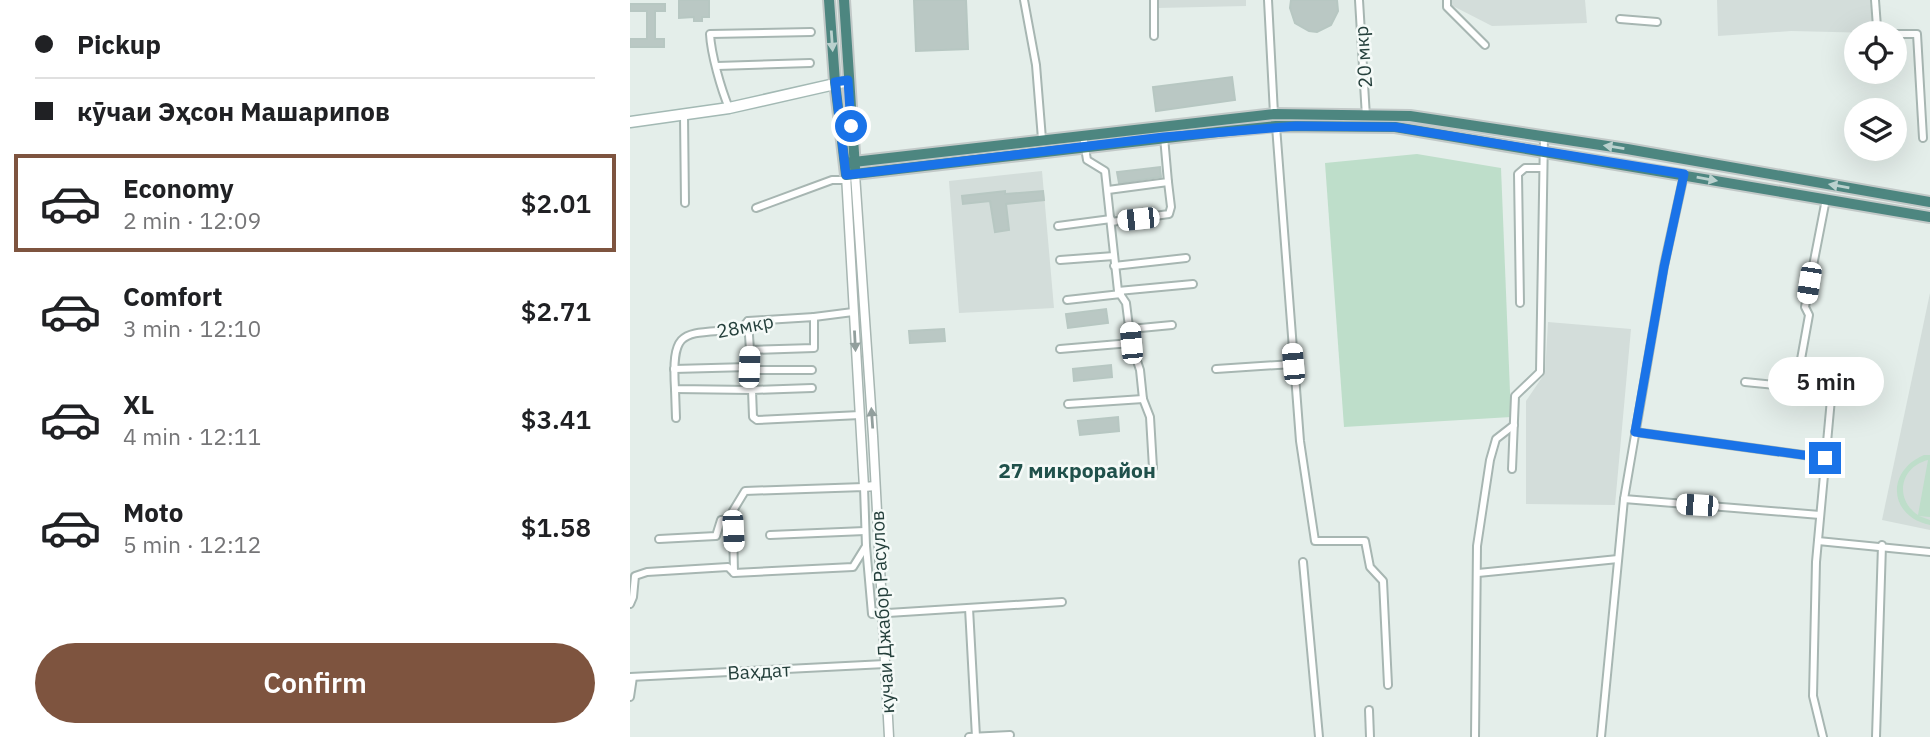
<!DOCTYPE html>
<meta charset="utf-8">
<style>
body{margin:0;font-family:"IBM Plex Sans",sans-serif;background:#f2f2f2;color:#202124;height:100vh;display:flex;flex-direction:column;font-size:26px;white-space:nowrap}
*{box-sizing:border-box;margin:0}
p{font-size:23px;color:#757577}
.icon{flex:none;width:38px;height:38px;fill:none;stroke:currentColor;stroke-width:2;stroke-linecap:round;stroke-linejoin:round}
.map{position:relative;flex:1;overflow:hidden}
.sheet{display:flex;flex-direction:column;background:#fff;width:630px}
.sheet>*{flex:none}
.top-card{display:grid;align-content:center;height:154px;padding:0 35px;background:#fff}
.buttons{position:absolute;left:1214px;top:21px;display:grid;gap:14px}
.buttons a{display:grid;place-items:center;width:63px;height:63px;border-radius:50%;background:#fff;box-shadow:0 7px 28px #0002;font-size:35px}
.end{position:absolute;width:32px;height:32px;margin:-16px;border:9px solid #1a73e8;background:#fff;box-shadow:0 0 0 4px #fff}
.from{border-radius:50%}
.bubble{position:absolute;height:49px;border-radius:24px;background:#fff;box-shadow:0 7px 28px #0002;font-size:23px;font-weight:600;line-height:49px;text-align:center}
.car{position:absolute;width:21px;height:42px;margin:-21px -10px;border-radius:9px;box-shadow:0 0 5px 2px #0007;background:linear-gradient(#fff 24%,#345 0 40%,#fff 0 76%,#345 0 86%,#fff 0)}
.top-card b{display:flex;align-items:center;gap:24px;height:66px;font-size:26px}
.top-card b+b{border-top:2px solid #e0e0e0}
.top-card i{width:18px;height:18px;background:#202124}
ul{padding:0;list-style:none}
li{display:flex;align-items:center;gap:21px;height:98px;margin:0 14px 10px;padding:0 21px;border:4px solid transparent;border-radius:0px}
li div{flex:1}
li b{display:block;font-size:26px}
li em{font-style:normal;font-weight:600}
li.active{border-color:#7e543f}
li>.icon{width:63px;height:63px;stroke-width:1.5}
.cta{display:flex;gap:14px;margin-top:auto;padding:14px 35px}
.cta a{flex:1;height:80px;border-radius:42px;background:#7e543f;color:#fff;font-size:28px;font-weight:600;line-height:80px;text-align:center}
main{display:flex;flex:1;min-height:0}
.map>svg:first-child{display:block}
.built{fill:#d3ddda}
.green{fill:#bedeca;fill-rule:evenodd}
.building{fill:#bac8c4;stroke:#b7c7c2;stroke-width:2}
.lines{fill:none;stroke-linecap:round;stroke-linejoin:round}
.minor-casing{stroke:#a7b6b2;stroke-width:10}
.tertiary-casing{stroke:#a7b6b2;stroke-width:11}
.secondary-casing{stroke:#a3b9b4;stroke-width:13}
.trunk-casing{stroke:#c2c9c8;stroke-width:14}
.minor{stroke:#fff;stroke-width:6}
.tertiary{stroke:#fff;stroke-width:8}
.secondary{stroke:#fff;stroke-width:10}
.trunk{stroke:#4d8680;stroke-width:10}
.oneway{fill:#bad1ce}
.oneway2{fill:#929f9d}
.route{stroke:#1a73e8;stroke-width:9}
.labels{text-anchor:middle;stroke-width:5;stroke-linejoin:round;paint-order:stroke}
.street-label{font-size:19px;fill:#243f3b;stroke:#f5faf8}
.neighbourhood-label{font-size:21px;font-weight:bold;fill:#20514b;stroke:#f5faf8}
</style>
<main>
<section class="sheet">
<div class="top-card">
<b><i class="from"></i>Pickup</b>
<b><i></i>кӯчаи Эҳсон Машарипов</b>
</div>
<ul>
<li class="active"><svg class="icon" aria-label="car" viewBox="0 0 24 24"><path d="M5 17H2v-5l4-1 3-4h7l3 4 3 1v5h-3M9 17h6M6 11h13"/><circle cx="7" cy="17" r="2"/><circle cx="17" cy="17" r="2"/></svg><div><b>Economy</b><p>2 min · 12:09</p></div><em>$2.01</em></li>
<li><svg class="icon" aria-label="car" viewBox="0 0 24 24"><path d="M5 17H2v-5l4-1 3-4h7l3 4 3 1v5h-3M9 17h6M6 11h13"/><circle cx="7" cy="17" r="2"/><circle cx="17" cy="17" r="2"/></svg><div><b>Comfort</b><p>3 min · 12:10</p></div><em>$2.71</em></li>
<li><svg class="icon" aria-label="car" viewBox="0 0 24 24"><path d="M5 17H2v-5l4-1 3-4h7l3 4 3 1v5h-3M9 17h6M6 11h13"/><circle cx="7" cy="17" r="2"/><circle cx="17" cy="17" r="2"/></svg><div><b>XL</b><p>4 min · 12:11</p></div><em>$3.41</em></li>
<li><svg class="icon" aria-label="car" viewBox="0 0 24 24"><path d="M5 17H2v-5l4-1 3-4h7l3 4 3 1v5h-3M9 17h6M6 11h13"/><circle cx="7" cy="17" r="2"/><circle cx="17" cy="17" r="2"/></svg><div><b>Moto</b><p>5 min · 12:12</p></div><em>$1.58</em></li>
</ul>
<div class="cta"><a>Confirm</a></div>
</section>
<div class="map">
<svg width="1300" height="737" viewBox="0 0 1300 737">
<rect width="100%" height="100%" fill="#e4eeea"/>
<g class="built">
<path d="M527,0H616V6L527,8Z"/>
<path d="M819,0H955L957,23L862,26L819,4Z"/>
<path d="M1087,0H1240L1245,33L1161,31L1088,36Z"/>
<path d="M412,171L424,308L329,313L319,181Z"/>
<path d="M1300,293V530L1252,520Z"/>
<path d="M918,322L1001,329L985,505L896,504V401L915,373Z"/>
</g>
<g class="green">
<path d="M787,154L871,168L881,417L714,427L695,163Z"/>
<path d="M1294,455H1300V517L1289,516L1300,520V525C1258,516 1256,471 1294,455ZM1298,460L1288,515C1264,499 1270,467 1298,460Z"/>
</g>
<g class="building">
<path d="M49,0H79V17H72V21H64V17L49,18Z"/>
<path d="M284,0H336L338,49L286,51Z"/>
<path d="M661,0H707L708,11L701,25L687,32L679,31L665,23L660,8Z"/>
<path d="M0,4H35V11H25V39H34V47H0V39H17V11H0Z"/>
<path d="M602,77L605,100L526,111L523,87Z"/>
<path d="M530,167L531,177L489,183L487,172Z"/>
<path d="M375,191V194L413,191L414,200L376,204L379,230L365,232L360,201L333,204L332,196Z"/>
<path d="M476,309L478,323L438,328L436,314Z"/>
<path d="M314,329L315,341L280,343L279,331Z"/>
<path d="M481,365L482,377L444,381L443,369Z"/>
<path d="M488,417L489,431L450,435L448,421Z"/>
</g>
<g class="lines">
<defs>
<g id="minor">
<path d="M394,0L406,65L412,139"/>
<path d="M524,0V36"/>
<path d="M638,0L644,114"/>
<path d="M729,0L736,117"/>
<path d="M817,0V7L855,45"/>
<path d="M1245,0L1247,27L1256,33"/>
<path d="M990,19L1027,22"/>
<path d="M1265,34H1287L1293,138"/>
<path d="M87,66L180,63"/>
<path d="M99,108C91,89 81,54 80,34L181,32"/>
<path d="M54,116L55,203"/>
<path d="M646,126L670,441L685,541H735L740,567L753,581L758,685"/>
<path d="M453,135L457,160L475,171L488,291L496,303L501,343L510,370L513,399L520,417L523,468"/>
<path d="M478,190L538,182L534,137"/>
<path d="M126,208L202,180H216"/>
<path d="M481,222L539,214L541,207L538,182"/>
<path d="M428,226L481,219"/>
<path d="M430,260L484,256"/>
<path d="M484,266L556,258"/>
<path d="M488,291L563,284"/>
<path d="M437,300L491,294"/>
<path d="M890,303L888,174L895,168H913"/>
<path d="M184,317L223,312"/>
<path d="M118,321L120,350"/>
<path d="M500,329L542,325"/>
<path d="M430,349L501,343"/>
<path d="M44,369L119,367"/>
<path d="M586,369L663,364"/>
<path d="M1115,382L1166,387"/>
<path d="M182,388L122,390L123,417L127,420L230,415"/>
<path d="M45,389L46,418"/>
<path d="M122,390L45,389C41,324 55,335 111,329L118,321L184,317V348L120,350L119,370H182"/>
<path d="M438,404L513,399"/>
<path d="M1005,432L1195,458"/>
<path d="M882,469L885,396L910,372L914,136"/>
<path d="M994,499L1190,515"/>
<path d="M140,535L235,531"/>
<path d="M29,539L86,536L91,520L98,519L103,525L104,573L223,567L236,546L234,487L115,491L98,519"/>
<path d="M1188,541L1300,552"/>
<path d="M236,546L242,614L432,602"/>
<path d="M673,562L689,737"/>
<path d="M848,573L988,559"/>
<path d="M0,604L3,597L5,576L17,572L98,567L104,573"/>
<path d="M339,608L346,737"/>
<path d="M0,677L255,664"/>
<path d="M0,697L3,677"/>
<path d="M739,710L740,737"/>
<path d="M339,737L380,735"/>
<path d="M845,737L847,546L860,460L866,439L884,425"/>
<path d="M971,737L994,499L1034,266L1054,175"/>
<path d="M1193,737L1183,696L1186,562L1201,399L1199,396L1171,392L1166,387L1179,315L1175,307L1196,199"/>
<path d="M1246,737L1252,545"/>
</g>
<g id="tertiary">
<path d="M225,174L243,436L259,737"/>
<path d="M216,175L234,487L245,486"/>
</g>
<path id="secondary" d="M0,122L99,108L218,81"/>
<g id="trunk">
<path d="M199,0L205,82L216,175L588,132L646,126L765,127L1300,217"/>
<path d="M214,0L225,168"/>
<path d="M215,163L644,114L780,116L997,149L1300,202"/>
</g>
</defs>
<use href="#minor" class="minor-casing"/>
<use href="#tertiary" class="tertiary-casing"/>
<use href="#secondary" class="secondary-casing"/>
<use href="#trunk" class="trunk-casing"/>
<use href="#minor" class="minor"/>
<use href="#tertiary" class="tertiary"/>
<use href="#secondary" class="secondary"/>
<use href="#trunk" class="trunk"/>
</g>
<defs><path id="oneway-solid" d="M-6-.8H1V-3.2L6.5 0L1 3.2V.8H-6Z" transform="scale(1.75)"/></defs>
<g class="oneway">
<use href="#oneway-solid" transform="translate(202 41) rotate(86)"/>
<use href="#oneway-solid" transform="translate(984 147) rotate(-171)"/>
<use href="#oneway-solid" transform="translate(1077 179) rotate(10)"/>
<use href="#oneway-solid" transform="translate(1209 186) rotate(-170)"/>
</g>
<g class="oneway2">
<use href="#oneway-solid" transform="translate(225 341) rotate(87)"/>
<use href="#oneway-solid" transform="translate(242 418) rotate(-94)"/>
</g>
<g class="lines">
<path class="route" d="M221,126L218,80L205,82L216,175L534,137L666,126L765,127L1054,174L1034,267L1005,432L1195,458"/>
</g>
<g class="labels">
<g class="street-label">
<text transform="translate(733 57) rotate(-94)" y="7">20 мкр</text>
<text transform="translate(115 326) rotate(-11)" y="7">28мкр</text>
<text transform="translate(252 612) rotate(-93)" y="7">кучаи Джабор Расулов</text>
<text transform="translate(129 671) rotate(-3)" y="7">Ваҳдат</text>
</g>
<g class="neighbourhood-label">
<text x="447" y="478">27 микрорайон</text>
</g>
</g>
</svg>
<div class="buttons">
<a><svg class="icon" aria-label="locate" viewBox="0 0 24 24"><circle cx="12" cy="12" r="6"/><path d="M12 2v4M12 18v4M2 12h4M18 12h4"/></svg></a>
<a><svg class="icon" aria-label="layers" viewBox="0 0 24 24"><path d="M12 4l9 5-9 5-9-5zM3 14l9 5 9-5"/></svg></a>
</div>
<i class="end from" style="left:221px;top:126px"></i>
<i class="end" style="left:1195px;top:458px"></i>
<div class="bubble" style="left:1138px;top:357px;width:116px">5 min</div>
<i class="car" style="left:508px;top:219px;rotate:264deg"></i>
<i class="car" style="left:1179px;top:283px;rotate:189deg"></i>
<i class="car" style="left:501px;top:343px;rotate:355deg"></i>
<i class="car" style="left:663px;top:364px;rotate:355deg"></i>
<i class="car" style="left:119px;top:367px;rotate:2deg"></i>
<i class="car" style="left:1067px;top:505px;rotate:274deg"></i>
<i class="car" style="left:103px;top:531px;rotate:177deg"></i>
</div>
</main>
